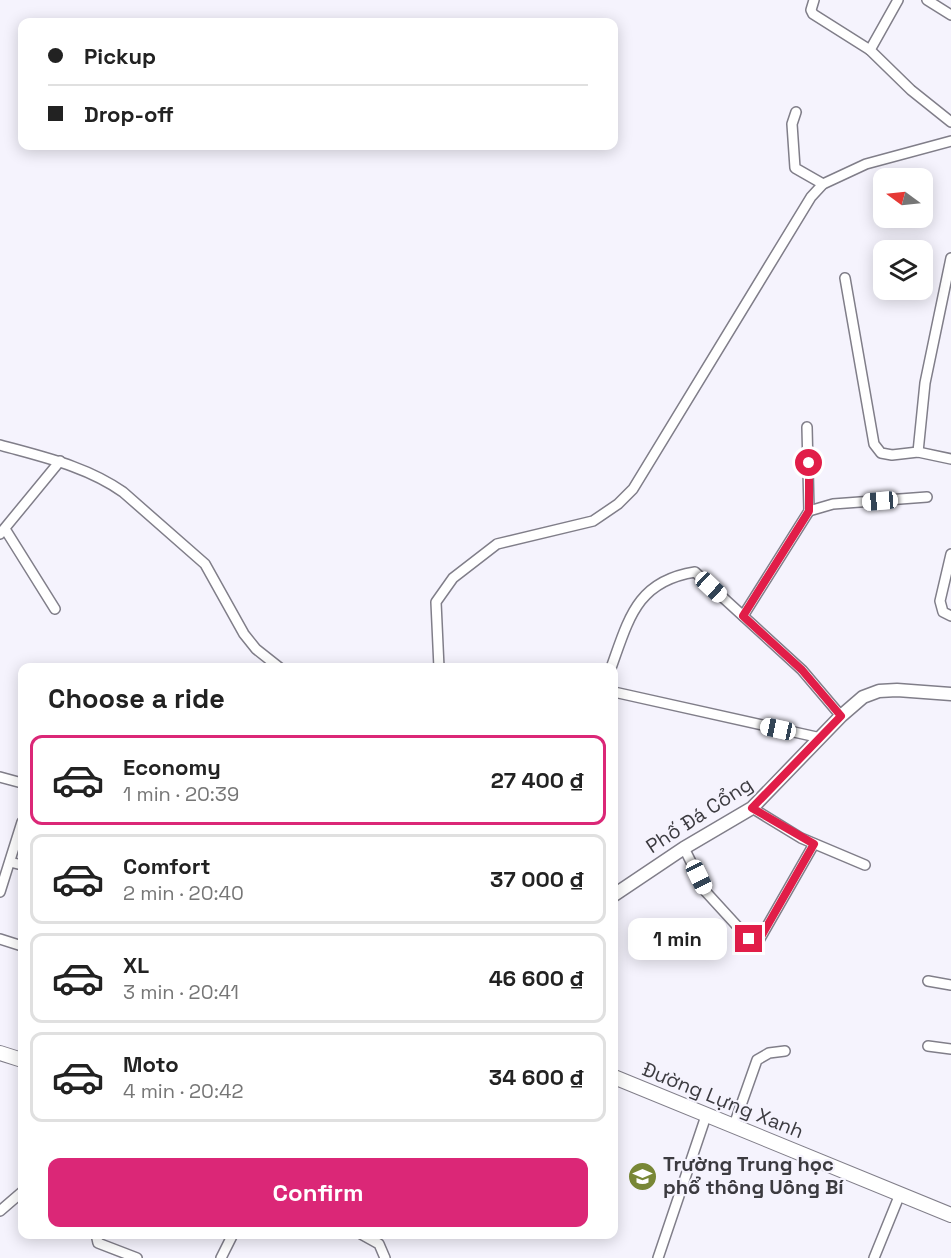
<!DOCTYPE html>
<meta charset="utf-8">
<style>
body{margin:0;font-family:"Space Grotesk",sans-serif;background:#f6f6f6;color:#222;height:100vh;display:flex;flex-direction:column;font-size:22px;white-space:nowrap}
*{box-sizing:border-box;margin:0}
p{font-size:20px;color:#767676}
.icon{flex:none;width:33px;height:33px;fill:none;stroke:currentColor;stroke-width:2;stroke-linecap:round;stroke-linejoin:round}
.map{position:relative;flex:1;overflow:hidden}
.details{position:absolute;left:18px;top:663px;width:600px;height:576px;display:flex;flex-direction:column;background:#fff;border-radius:12px;box-shadow:0 3px 15px #0003}
.details>*{flex:none}
.top-card{position:absolute;left:18px;top:18px;width:600px;height:132px;border-radius:12px;box-shadow:0 3px 15px #0003;display:grid;align-content:center;height:132px;padding:0 30px;background:#fff}
.needle{width:39px;rotate:285deg}
.fabs{position:absolute;left:873px;top:168px;display:grid;gap:12px}
.fabs a{display:grid;place-items:center;width:60px;height:60px;border-radius:12px;background:#fff;box-shadow:0 3px 15px #0003;font-size:30px}
.end{position:absolute;width:27px;height:27px;margin:-14px;border:8px solid #e11d48;background:#fff;box-shadow:0 0 0 3px #fff}
.from{border-radius:50%}
.bubble{position:absolute;height:42px;border-radius:12px;background:#fff;box-shadow:0 3px 15px #0003;font-size:20px;font-weight:600;line-height:42px;text-align:center}
.car{position:absolute;width:18px;height:36px;margin:-18px -9px;border-radius:8px;box-shadow:0 0 4px 2px #0007;background:linear-gradient(#fff 24%,#345 0 40%,#fff 0 76%,#345 0 86%,#fff 0)}
.top-card b{display:flex;align-items:center;gap:21px;height:57px;font-size:22px}
.top-card b+b{border-top:2px solid #e0e0e0}
.top-card i{width:15px;height:15px;background:#222}
ul{padding:0;list-style:none}
li{display:flex;align-items:center;gap:18px;height:90px;margin:0 12px 9px;padding:0 18px;border:3px solid #e0e0e0;border-radius:12px}
li div{flex:1}
li b{display:block;font-size:22px}
li em{font-style:normal;font-weight:600}
li.selected{border-color:#db2777}
li>.icon{width:54px;height:54px;stroke-width:1.5}
h2{padding:0 30px;font-size:27px;line-height:72px}
.cta{display:flex;gap:12px;margin-top:auto;padding:12px 30px}
.cta a{flex:1;height:69px;border-radius:12px;background:#db2777;color:#fff;font-size:24px;font-weight:600;line-height:69px;text-align:center}
.map>svg:first-child{display:block}
.lines{fill:none;stroke-linecap:round;stroke-linejoin:round}
.minor-casing{stroke:#807e89;stroke-width:12}
.tertiary-casing{stroke:#807e89;stroke-width:15}
.secondary-casing{stroke:#807e89;stroke-width:16}
.minor{stroke:#fff;stroke-width:9}
.tertiary{stroke:#fff;stroke-width:12}
.secondary{stroke:#fff;stroke-width:14}
.route{stroke:#e11d48;stroke-width:8}
.labels{text-anchor:middle;stroke-width:4.5;stroke-linejoin:round;paint-order:stroke}
.street-label{font-size:20px;fill:#3c3b40;stroke:#f5f3fd}
.poi-label{font-size:20px;font-weight:bold;fill:#3c3b40;stroke:#f5f3fd;text-anchor:start}
</style>
<div class="map">
<svg width="951" height="1258" viewBox="0 0 951 1258">
<rect width="100%" height="100%" fill="#f5f3fd"/>
<g class="lines">
<defs>
<g id="minor">
<path d="M814,0L811,10L813,14L870,50"/>
<path d="M898,0L870,50L911,90L951,122"/>
<path d="M927,0L951,15"/>
<path d="M796,112L792,124L795,168L823,184"/>
<path d="M845,278L874,444L881,453L892,455L918,452L951,459"/>
<path d="M0,445C43,457 86,466 123,492L205,564L244,634L256,649L280,668"/>
<path d="M918,452L925,383L951,258"/>
<path d="M809,511L833,504L927,497"/>
<path d="M5,529L55,609"/>
<path d="M0,534L60,461"/>
<path d="M951,554L940,601L943,612L951,616"/>
<path d="M743,616L809,511L807,427"/>
<path d="M439,668L436,602L453,578L497,544L593,521L618,504L633,489L811,197L823,184L866,164L951,141"/>
<path d="M611,668C629,618 637,581 695,572L802,670L841,716"/>
<path d="M614,692L821,738"/>
<path d="M0,777L22,783"/>
<path d="M752,808L801,838L865,865"/>
<path d="M684,848L706,892L749,939L758,942L814,844"/>
<path d="M10,862L22,865"/>
<path d="M0,892L22,822"/>
<path d="M0,939L22,946"/>
<path d="M928,981L951,985"/>
<path d="M928,1046L951,1049"/>
<path d="M734,1125L757,1060L769,1053L785,1051"/>
<path d="M0,1211L22,1192"/>
<path d="M96,1234L98,1243L137,1258"/>
<path d="M361,1234L379,1244L385,1258"/>
<path d="M221,1258L233,1234"/>
<path d="M658,1258L706,1116"/>
<path d="M874,1258L900,1194"/>
</g>
<path id="tertiary" d="M614,895L684,848L752,808L841,716L863,697L879,691L897,690L951,694"/>
<g id="secondary">
<path d="M0,1053L22,1060"/>
<path d="M614,1077L951,1215"/>
</g>
</defs>
<use href="#minor" class="minor-casing"/>
<use href="#tertiary" class="tertiary-casing"/>
<use href="#secondary" class="secondary-casing"/>
<use href="#minor" class="minor"/>
<use href="#tertiary" class="tertiary"/>
<use href="#secondary" class="secondary"/>
</g>
<g class="lines">
<path class="route" d="M749,939L758,942L814,844L752,808L841,716L802,670L743,616L809,511V463"/>
</g>
<defs>
<symbol id="school-disc" viewBox="-11 -11 22 22"><circle r="9.5" fill="#788736" stroke="#f5f3fd"/><path d="M0-5L7-2L0 1L-7-2ZM-4 1L0 2.5L4 1V4Q0 6-4 4Z" fill="#fff"/></symbol>
</defs>
<g fill-rule="evenodd">
<use href="#school-disc" x="626" y="1160" width="33" height="33"/>
</g>
<g class="labels">
<g class="street-label">
<text transform="translate(699 815) rotate(-33)" y="7">Phố Đá Cổng</text>
<text transform="translate(723 1100) rotate(22)" y="7">Đường Lựng Xanh</text>
</g>
<g class="poi-label">
<text x="663" y="1171">Trường Trung học<tspan x="663" dy="23">phổ thông Uông Bí</tspan></text>
</g>
</g>
</svg>
<div class="fabs">
<a><svg class="needle" viewBox="-14 -14 28 28"><path d="M0-13l5 13h-10z" fill="#e53935"/><path d="M0 13l5-13h-10z" fill="#767676"/></svg></a>
<a><svg class="icon" aria-label="layers" viewBox="0 0 24 24"><path d="M12 4l9 5-9 5-9-5zM3 14l9 5 9-5"/></svg></a>
</div>
<i class="end from" style="left:809px;top:463px"></i>
<i class="end" style="left:749px;top:939px"></i>
<div class="bubble" style="left:628px;top:918px;width:99px">1 min</div>
<i class="car" style="left:880px;top:501px;rotate:265deg"></i>
<i class="car" style="left:711px;top:587px;rotate:133deg"></i>
<i class="car" style="left:778px;top:729px;rotate:282deg"></i>
<i class="car" style="left:699px;top:877px;rotate:154deg"></i>
<div class="top-card">
<b><i class="from"></i>Pickup</b>
<b><i></i>Drop-off</b>
</div>
<section class="details">
<h2>Choose a ride</h2>
<ul>
<li class="selected"><svg class="icon" aria-label="car" viewBox="0 0 24 24"><path d="M5 17H2v-5l4-1 3-4h7l3 4 3 1v5h-3M9 17h6M6 11h13"/><circle cx="7" cy="17" r="2"/><circle cx="17" cy="17" r="2"/></svg><div><b>Economy</b><p>1 min · 20:39</p></div><em>27 400 ₫</em></li>
<li><svg class="icon" aria-label="car" viewBox="0 0 24 24"><path d="M5 17H2v-5l4-1 3-4h7l3 4 3 1v5h-3M9 17h6M6 11h13"/><circle cx="7" cy="17" r="2"/><circle cx="17" cy="17" r="2"/></svg><div><b>Comfort</b><p>2 min · 20:40</p></div><em>37 000 ₫</em></li>
<li><svg class="icon" aria-label="car" viewBox="0 0 24 24"><path d="M5 17H2v-5l4-1 3-4h7l3 4 3 1v5h-3M9 17h6M6 11h13"/><circle cx="7" cy="17" r="2"/><circle cx="17" cy="17" r="2"/></svg><div><b>XL</b><p>3 min · 20:41</p></div><em>46 600 ₫</em></li>
<li><svg class="icon" aria-label="car" viewBox="0 0 24 24"><path d="M5 17H2v-5l4-1 3-4h7l3 4 3 1v5h-3M9 17h6M6 11h13"/><circle cx="7" cy="17" r="2"/><circle cx="17" cy="17" r="2"/></svg><div><b>Moto</b><p>4 min · 20:42</p></div><em>34 600 ₫</em></li>
</ul>
<div class="cta"><a>Confirm</a></div>
</section>
</div>
